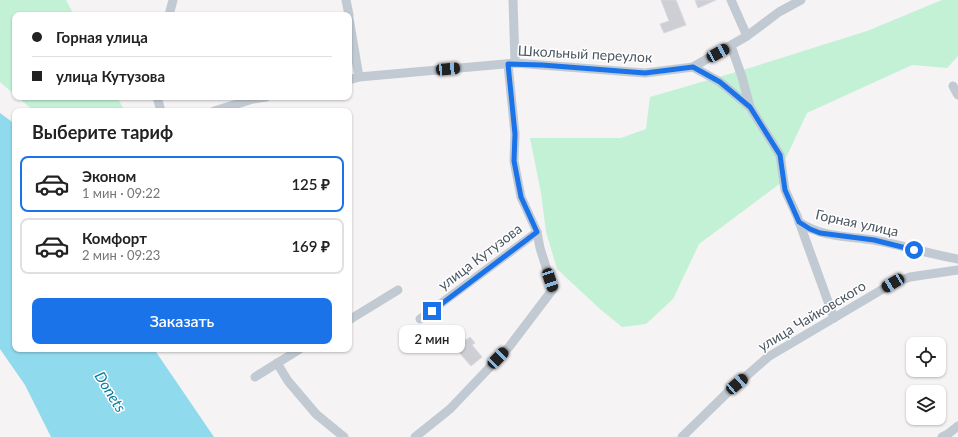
<!DOCTYPE html>
<html lang="ru">
<meta charset="utf-8">
<style>
body{margin:0;font-family:Lato,sans-serif;background:#f6f6f6;color:#222;height:100vh;display:flex;flex-direction:column;font-size:15px;white-space:nowrap}
*{box-sizing:border-box;margin:0}
p{font-size:13px;color:#767676}
.icon{flex:none;width:22px;height:22px;fill:none;stroke:currentColor;stroke-width:2;stroke-linecap:round;stroke-linejoin:round}
.map{position:relative;flex:1;overflow:hidden}
.drawer{position:absolute;left:12px;top:108px;width:340px;height:244px;display:flex;flex-direction:column;background:#fff;border-radius:8px;box-shadow:0 1px 3px #0004}
.drawer>*{flex:none}
.guide{position:absolute;left:12px;top:12px;width:340px;height:88px;border-radius:8px;box-shadow:0 1px 3px #0004;display:grid;align-content:center;height:88px;padding:0 20px;background:#fff}
.tools{position:absolute;left:906px;top:337px;display:grid;gap:8px}
.tools a{display:grid;place-items:center;width:40px;height:40px;border-radius:8px;background:#fff;box-shadow:0 1px 3px #0004;font-size:20px}
.end{position:absolute;width:18px;height:18px;margin:-9px;border:5px solid #1a73e8;background:#fff;box-shadow:0 0 0 2px #fff}
.from{border-radius:50%}
.bubble{position:absolute;height:28px;border-radius:8px;background:#fff;box-shadow:0 1px 3px #0004;font-size:13px;font-weight:600;line-height:28px;text-align:center}
.car{position:absolute;width:12px;height:24px;margin:-12px -6px;border-radius:5px;box-shadow:0 0 3px 1px #0007;background:linear-gradient(#222 24%,#8ab4d8 0 40%,#222 0 76%,#8ab4d8 0 86%,#222 0)}
.guide b{display:flex;align-items:center;gap:14px;height:38px;font-size:15px}
.guide b+b{border-top:1px solid #e0e0e0}
.guide i{width:10px;height:10px;background:#222}
ul{padding:0;list-style:none}
li{display:flex;align-items:center;gap:12px;height:56px;margin:0 8px 6px;padding:0 12px;border:2px solid #e0e0e0;border-radius:8px}
li div{flex:1}
li b{display:block;font-size:15px}
li em{font-style:normal;font-weight:600}
li.current{border-color:#1a73e8}
li>.icon{width:36px;height:36px;stroke-width:1.5}
h2{padding:0 20px;font-size:18px;line-height:48px}
.cta{display:flex;gap:8px;margin-top:auto;padding:8px 20px}
.cta a{flex:1;height:46px;border-radius:8px;background:#1a73e8;color:#fff;font-size:16px;font-weight:600;line-height:46px;text-align:center}
.map>svg:first-child{display:block}
.green{fill:#c3f1d5}
.water{fill:#90daee}
.building{fill:#cdcfd5;stroke:#d7d9de}
.lines{fill:none;stroke-linecap:round;stroke-linejoin:round}
.street{stroke:#c1cad2;stroke-width:9}
.route{stroke:#1a73e8;stroke-width:5}
.labels{text-anchor:middle;stroke-width:3;stroke-linejoin:round;paint-order:stroke}
.street-label{font-size:14px;fill:#4a5661;stroke:#fff}
.water-label{font-size:15px;font-style:italic;fill:#0c7c9b;stroke:#fff}
</style>
<div class="map">
<svg width="958" height="437" viewBox="0 0 958 437">
<rect width="100%" height="100%" fill="#f5f3f3"/>
<g class="green">
<path d="M0,0H66L74,15H15V95L0,82Z"/>
<path d="M942,0H958V56L947,68L912,65L807,113L784,162L786,179L699,244L673,299L646,324L622,327L600,309L557,269L546,232L541,193L530,138H621L646,129L650,97L743,70L867,31Z"/>
<path d="M18,97H117L125,111H34Z"/>
</g>
<path class="water" d="M0,113L15,124V349H154L214,437H51L25,385L0,349Z"/>
<g class="building">
<path d="M661,0H676L686,25L664,33L660,24L669,21Z"/>
<path d="M695,0H716L698,8Z"/>
<path d="M461,334L466,340L470,337L475,343L472,345L482,357L471,366L450,342Z"/>
</g>
<g class="lines">
<g class="street">
<path d="M346,0L349,15"/>
<path d="M513,0L515,63"/>
<path d="M731,0L747,36"/>
<path d="M169,15L173,0"/>
<path d="M349,18L359,77"/>
<path d="M731,46L742,77L750,107"/>
<path d="M693,67L720,82L750,107L780,155L785,190L797,216L834,318"/>
<path d="M349,80L359,77L515,63L645,73L693,67L747,36L779,12L801,0"/>
<path d="M953,86L958,95"/>
<path d="M157,97L161,111"/>
<path d="M214,111L253,99L266,97"/>
<path d="M799,222C823,238 847,236 873,240C902,245 930,254 958,259"/>
<path d="M420,319L537,232"/>
<path d="M349,320L398,290"/>
<path d="M277,363L288,381L316,414L344,437"/>
<path d="M255,377L300,349"/>
<path d="M415,437L450,409L509,347L553,289L540,248L537,232L521,197L514,161L515,134L508,64"/>
<path d="M682,437L727,393L768,357L893,283L910,277L958,270"/>
<path d="M942,437L948,434L958,426"/>
</g>
</g>
<g class="lines">
<path class="route" d="M432,311L537,232L521,197L514,161L515,134L508,64L542,65L645,73L693,67L720,82L750,107L780,155L785,190L799,222L810,229L820,233L874,240L914,250"/>
</g>
<g class="labels">
<g class="street-label">
<text transform="translate(585 54) rotate(3)" y="5">Школьный переулок</text>
<text transform="translate(857 223) rotate(12)" y="5">Горная улица</text>
<text transform="translate(480 257) rotate(-37)" y="5">улица Кутузова</text>
<text transform="translate(812 316) rotate(-31)" y="5">улица Чайковского</text>
</g>
<g class="water-label">
<text transform="translate(110 392) rotate(58)" y="5">Donets</text>
</g>
</g>
</svg>
<div class="tools">
<a><svg class="icon" aria-label="locate" viewBox="0 0 24 24"><circle cx="12" cy="12" r="6"/><path d="M12 2v4M12 18v4M2 12h4M18 12h4"/></svg></a>
<a><svg class="icon" aria-label="layers" viewBox="0 0 24 24"><path d="M12 4l9 5-9 5-9-5zM3 14l9 5 9-5"/></svg></a>
</div>
<i class="end from" style="left:914px;top:250px"></i>
<i class="end" style="left:432px;top:311px"></i>
<div class="bubble" style="left:399px;top:325px;width:66px">2 мин</div>
<i class="car" style="left:718px;top:53px;rotate:61deg"></i>
<i class="car" style="left:448px;top:69px;rotate:85deg"></i>
<i class="car" style="left:550px;top:280px;rotate:162deg"></i>
<i class="car" style="left:893px;top:283px;rotate:239deg"></i>
<i class="car" style="left:498px;top:358px;rotate:44deg"></i>
<i class="car" style="left:737px;top:384px;rotate:49deg"></i>
<div class="guide">
<b><i class="from"></i>Горная улица</b>
<b><i></i>улица Кутузова</b>
</div>
<section class="drawer">
<h2>Выберите тариф</h2>
<ul>
<li class="current"><svg class="icon" aria-label="car" viewBox="0 0 24 24"><path d="M5 17H2v-5l4-1 3-4h7l3 4 3 1v5h-3M9 17h6M6 11h13"/><circle cx="7" cy="17" r="2"/><circle cx="17" cy="17" r="2"/></svg><div><b>Эконом</b><p>1 мин · 09:22</p></div><em>125 ₽</em></li>
<li><svg class="icon" aria-label="car" viewBox="0 0 24 24"><path d="M5 17H2v-5l4-1 3-4h7l3 4 3 1v5h-3M9 17h6M6 11h13"/><circle cx="7" cy="17" r="2"/><circle cx="17" cy="17" r="2"/></svg><div><b>Комфорт</b><p>2 мин · 09:23</p></div><em>169 ₽</em></li>
</ul>
<div class="cta"><a>Заказать</a></div>
</section>
</div>
